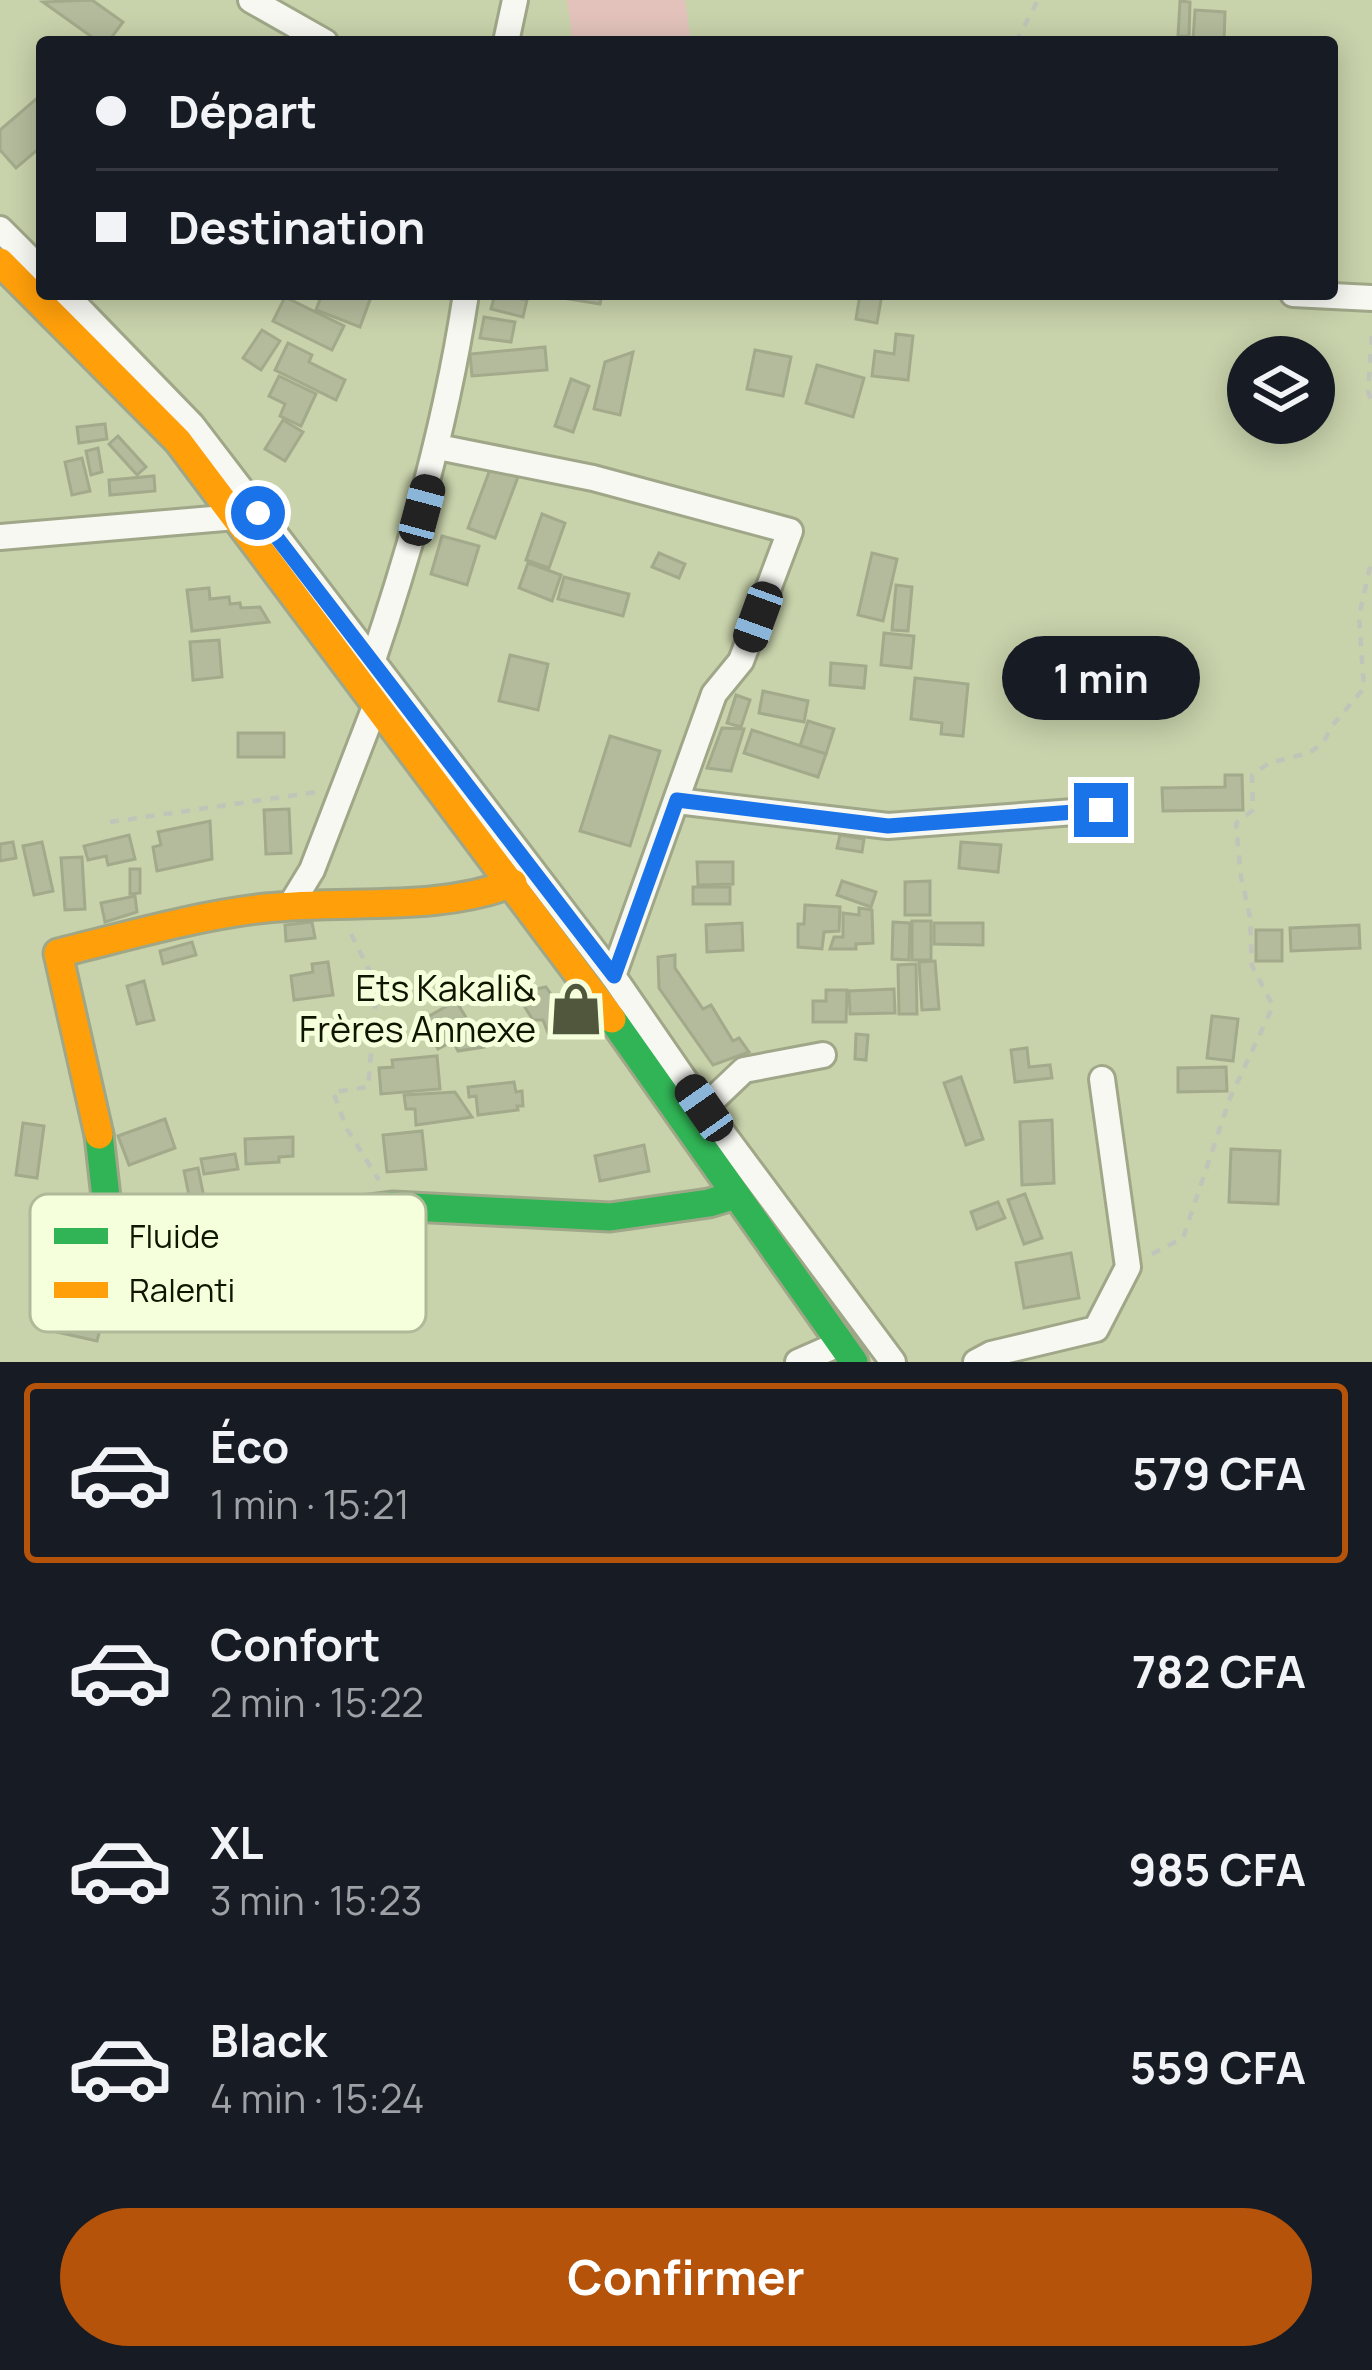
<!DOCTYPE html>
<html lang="fr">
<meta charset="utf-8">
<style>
body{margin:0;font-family:Manrope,sans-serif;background:#242831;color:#f1f3f6;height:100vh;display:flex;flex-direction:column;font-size:45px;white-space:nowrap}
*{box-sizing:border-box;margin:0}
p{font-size:39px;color:#9ea1a6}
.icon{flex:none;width:66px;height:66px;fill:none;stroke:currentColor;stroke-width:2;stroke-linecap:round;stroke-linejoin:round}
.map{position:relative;height:1362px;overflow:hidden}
.panel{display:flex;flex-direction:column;background:#171b24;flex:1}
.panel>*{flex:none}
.banner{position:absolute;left:36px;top:36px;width:1302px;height:264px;border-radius:12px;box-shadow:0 6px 30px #0003;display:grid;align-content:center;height:264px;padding:0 60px;background:#171b24}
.tools{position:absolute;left:1227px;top:336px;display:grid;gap:24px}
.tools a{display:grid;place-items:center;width:108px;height:108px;border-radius:50%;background:#171b24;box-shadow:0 6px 30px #0003;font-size:60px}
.end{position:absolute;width:54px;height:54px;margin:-27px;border:15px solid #1a73e8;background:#fff;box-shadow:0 0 0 6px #fff}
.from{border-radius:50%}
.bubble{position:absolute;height:84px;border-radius:42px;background:#171b24;box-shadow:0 6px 30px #0003;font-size:39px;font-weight:700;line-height:84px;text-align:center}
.car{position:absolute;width:36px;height:72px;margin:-36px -18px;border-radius:15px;box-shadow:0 0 9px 3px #0007;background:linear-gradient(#222 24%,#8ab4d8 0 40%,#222 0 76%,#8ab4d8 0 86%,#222 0)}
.banner b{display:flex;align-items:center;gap:42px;height:114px;font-size:45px}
.banner b+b{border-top:3px solid #363941}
.banner i{width:30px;height:30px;background:#f1f3f6}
ul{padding:21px 0 0;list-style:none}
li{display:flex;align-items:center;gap:36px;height:180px;margin:0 24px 18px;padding:0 36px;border:6px solid transparent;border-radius:12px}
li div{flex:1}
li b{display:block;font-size:45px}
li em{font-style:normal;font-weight:700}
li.active{border-color:#b45309}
li>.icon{width:108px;height:108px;stroke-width:1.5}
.button{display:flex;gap:24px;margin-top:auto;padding:24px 60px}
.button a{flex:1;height:138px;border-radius:72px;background:#b45309;color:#fff;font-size:48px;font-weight:700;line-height:138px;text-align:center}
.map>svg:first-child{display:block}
.green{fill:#e2c2bb}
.building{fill:#b3bb9c;stroke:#a3aa8b;stroke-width:3}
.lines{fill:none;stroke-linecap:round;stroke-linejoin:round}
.street-casing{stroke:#9fa788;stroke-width:30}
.fast-casing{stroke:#9fa788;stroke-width:33}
.slow-casing{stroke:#9fa788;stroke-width:33}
.path{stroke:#c1c4b9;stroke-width:4.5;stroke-dasharray:9 9;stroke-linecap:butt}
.street{stroke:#f7f8f2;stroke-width:24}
.fast{stroke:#30b455;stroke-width:27}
.slow{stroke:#ff9f0a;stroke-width:27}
.route{stroke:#1a73e8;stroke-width:15}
.labels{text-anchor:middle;stroke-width:10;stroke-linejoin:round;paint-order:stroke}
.poi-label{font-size:36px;fill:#101500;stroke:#f5ffdb;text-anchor:end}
.key{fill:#f5ffdb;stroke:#b0b999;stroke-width:3}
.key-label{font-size:33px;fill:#101500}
</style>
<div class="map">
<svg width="1372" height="1362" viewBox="0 0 1372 1362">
<rect width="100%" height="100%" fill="#c8d2ab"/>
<path class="green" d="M567,0H685L691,42H573Z"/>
<g class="building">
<path d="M92,0L123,22L108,42H99L43,2Z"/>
<path d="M1180,1L1190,2L1189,36H1178Z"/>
<path d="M1195,10L1225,12L1224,42H1173V39L1193,40Z"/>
<path d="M42,94V146L16,168L0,150V130Z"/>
<path d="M322,294L371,297L360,327L316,310Z"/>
<path d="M495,294L527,300L523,317L491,309Z"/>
<path d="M564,294H602L600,304L563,298Z"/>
<path d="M860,294H882L877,323L856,319Z"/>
<path d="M285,297L344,326L332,350L273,321Z"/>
<path d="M484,317L515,322L511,342L480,338Z"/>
<path d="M262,330L280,341L261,370L243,358Z"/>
<path d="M896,334L913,336L908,380L872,376L875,351L894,354Z"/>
<path d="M288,343L312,355L309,362L345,380L336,400L275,370Z"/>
<path d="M545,347L547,370L472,376L470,354Z"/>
<path d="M755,350L791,357L783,396L747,389Z"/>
<path d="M633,352L620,415L594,409L605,362Z"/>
<path d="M817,365L864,378L853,417L806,403Z"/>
<path d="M279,376L316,394L301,426L280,416L285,404L269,396Z"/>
<path d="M571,379L589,386L573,432L555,426Z"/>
<path d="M283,420L303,432L285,461L265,449Z"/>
<path d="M105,424L107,439L79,443L77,427Z"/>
<path d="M118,436L146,467L137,475L109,444Z"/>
<path d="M98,448L102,472L91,475L86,451Z"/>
<path d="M82,458L90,491L72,495L65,462Z"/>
<path d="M491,467L518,477L495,538L468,528Z"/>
<path d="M154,476L155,491L110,495L109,480Z"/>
<path d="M542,514L565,523L549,568L526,560Z"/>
<path d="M442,536L479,546L467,585L431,574Z"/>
<path d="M659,553L685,564L679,578L652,567Z"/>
<path d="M872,553L897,559L883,621L858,615Z"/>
<path d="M528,563L561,575L552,601L519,588Z"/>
<path d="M564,577L629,594L623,616L558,599Z"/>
<path d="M896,585L912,587L908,631L892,630Z"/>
<path d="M209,588L210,599L229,597L230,604L240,603L241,608L260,607L269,622L192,631L187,590Z"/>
<path d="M884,633L914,636L911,668L881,665Z"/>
<path d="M219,640L222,677L193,680L190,642Z"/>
<path d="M510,655L548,664L538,710L499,701Z"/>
<path d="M831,663L866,666L864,688L830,685Z"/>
<path d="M915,678L968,684L963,736L941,734L942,723L911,719Z"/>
<path d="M763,691L808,701L804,722L759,713Z"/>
<path d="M736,695L750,700L741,727L727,723Z"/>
<path d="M808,721L834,729L826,754L800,746Z"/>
<path d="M722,728L744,729L731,771L707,768Z"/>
<path d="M752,730L826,754L818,777L744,753Z"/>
<rect x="238" y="733" width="46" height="24"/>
<path d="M610,736L660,751L630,846L580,831Z"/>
<path d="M1225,775H1242L1243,810L1163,811L1162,788L1225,787Z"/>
<path d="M289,809L291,853L266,854L264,810Z"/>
<path d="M210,821L212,859L157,871L153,847L161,845L158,832Z"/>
<path d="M129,835L135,859L108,865L106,856L88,860L84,846Z"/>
<path d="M840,835L864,839L862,852L837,848Z"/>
<path d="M13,842L16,858L0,861V844Z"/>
<path d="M42,842L53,891L34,895L23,846Z"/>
<path d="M961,842L1001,845L998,872L959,868Z"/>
<path d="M82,857L85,909L65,910L61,858Z"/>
<path d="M697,862H733V884L698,885Z"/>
<path d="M130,869H140V893L130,894Z"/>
<path d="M842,881L876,892L871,907L837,895Z"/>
<path d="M930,881V915H905V882Z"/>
<rect x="693" y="887" width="37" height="17"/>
<path d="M135,896L137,912L105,922L101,903Z"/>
<path d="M805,905L840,907L839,931L824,932L822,949L798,947V924H804Z"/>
<path d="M859,908L872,910L873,943L856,944V949H830L834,937H843V913L859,915Z"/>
<rect x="912" y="921" width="19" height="39"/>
<path d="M312,922L315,938L286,941L285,925Z"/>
<path d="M893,922L910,923L909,960L892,959Z"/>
<path d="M742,923L743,950L707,952L706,925Z"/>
<path d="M934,923H983V945L934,944Z"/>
<path d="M1359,925L1360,948L1291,951L1290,928Z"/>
<rect x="1256" y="930" width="26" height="31"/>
<path d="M192,942L196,955L163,964L160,951Z"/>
<path d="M675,955V968L703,1009L711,1005L733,1041L739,1038L749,1052L713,1065L659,988L658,957Z"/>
<path d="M935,961L939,1009L922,1010L919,962Z"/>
<path d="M328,962L333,995L294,1000L291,976L313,972L312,964Z"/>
<path d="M916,964L917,1014H899L898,965Z"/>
<path d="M144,981L154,1020L137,1024L127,986Z"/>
<path d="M546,987L578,1034L550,1038L543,1020H533L516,993Z"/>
<path d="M894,989L895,1013L850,1014L849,991Z"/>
<path d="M826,990H847L846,1022H813V1001H826Z"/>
<path d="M456,1001L484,1047L458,1051L453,1041L438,1049L422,1020Z"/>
<path d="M1212,1016L1238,1019L1233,1061L1207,1058Z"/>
<path d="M856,1034L868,1035L866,1060L855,1059Z"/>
<path d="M1027,1048L1029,1067L1050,1065L1052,1078L1015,1082L1011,1050Z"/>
<path d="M437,1056L440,1089L381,1094L379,1068L393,1067L392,1060Z"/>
<path d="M1226,1067L1227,1091L1178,1092V1068Z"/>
<path d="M961,1077L983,1139L966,1145L944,1083Z"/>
<path d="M514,1082L516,1092L522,1091L523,1106H517L518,1110L478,1115L476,1096L469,1097L468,1087Z"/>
<path d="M455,1092L472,1117L416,1125L415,1109H406L404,1095Z"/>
<path d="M165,1119L175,1148L129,1165L118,1136Z"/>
<path d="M1052,1120L1054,1183L1022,1185L1020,1122Z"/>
<path d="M23,1123L44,1126L37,1178L16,1175Z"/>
<path d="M422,1131L426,1169L387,1172L383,1135Z"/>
<path d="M293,1137V1156L279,1157V1162L246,1164L245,1139Z"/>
<path d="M644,1145L649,1171L600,1181L595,1156Z"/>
<path d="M1231,1149L1280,1151L1278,1204L1229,1202Z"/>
<path d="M235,1154L238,1169L204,1174L201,1159Z"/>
<path d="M198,1168L205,1202L191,1205L184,1171Z"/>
<path d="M1025,1194L1042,1238L1024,1244L1008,1200Z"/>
<path d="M998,1202L1005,1218L977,1229L971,1212Z"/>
<path d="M1071,1253L1079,1298L1024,1308L1016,1263Z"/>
<path d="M51,1315L101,1326L97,1341L48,1330Z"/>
</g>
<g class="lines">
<defs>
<g id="street">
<path d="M251,0L325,42"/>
<path d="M506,42L515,0"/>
<path d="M0,229L42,271"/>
<path d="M65,294L192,425L613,976L704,1108L893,1362"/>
<path d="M1293,294L1372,298"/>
<path d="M438,447L593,478L790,531L741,661L714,694L613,976"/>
<path d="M0,537L236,517"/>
<path d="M373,660C414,539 447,420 466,294"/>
<path d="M677,801L888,826L1101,810"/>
<path d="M290,906L312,870L376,704"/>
<path d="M704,1108L744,1070L823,1055"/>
<path d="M798,1362L839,1344"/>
<path d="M976,1362L991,1354L1096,1329L1128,1267L1102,1079"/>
</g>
<g id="fast">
<path d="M612,1019L854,1362"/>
<path d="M99,1135L111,1242L166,1243L210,1230L392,1206L610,1217L709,1203L735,1195"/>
</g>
<g id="slow">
<path d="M0,262L178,441L612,1019"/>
<path d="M99,1135L58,953C127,936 195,916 266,908C348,899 434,913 513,883"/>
</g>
</defs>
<use href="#street" class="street-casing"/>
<use href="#fast" class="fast-casing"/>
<use href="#slow" class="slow-casing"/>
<g class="path">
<path d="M1016,42L1038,0"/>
<path d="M1372,336L1368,391L1372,404"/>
<path d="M110,822L317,792"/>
<path d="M351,934L377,986L368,1087L333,1092L347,1129L379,1180"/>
<path d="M1152,1254L1183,1238L1230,1098L1273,1006L1252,966L1250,917L1241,877L1236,823L1253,810L1252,775L1269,763L1309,753L1323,743L1332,726L1364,688L1359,616L1372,558"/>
</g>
<use href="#street" class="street"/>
<use href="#fast" class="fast"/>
<use href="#slow" class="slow"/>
</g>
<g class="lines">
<path class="route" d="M258,513L614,976L677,800L888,826L1101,810"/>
</g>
<defs>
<symbol id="shop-bare" viewBox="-9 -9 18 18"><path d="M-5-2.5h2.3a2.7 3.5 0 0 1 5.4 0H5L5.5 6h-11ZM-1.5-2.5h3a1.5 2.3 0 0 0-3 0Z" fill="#50573c" stroke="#f5ffdb" stroke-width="2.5" paint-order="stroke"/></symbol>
</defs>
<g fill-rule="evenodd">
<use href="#shop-bare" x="538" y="971" width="76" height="76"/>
</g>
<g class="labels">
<g class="poi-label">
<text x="536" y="1001">Ets Kakali&amp;<tspan x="536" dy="41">Frères Annexe</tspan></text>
</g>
</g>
<rect x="30" y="1194" width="396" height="138" rx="18" class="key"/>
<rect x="54" y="1228" width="54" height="16" fill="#30b455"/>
<rect x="54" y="1282" width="54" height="16" fill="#ff9f0a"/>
<g class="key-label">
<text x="129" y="1248">Fluide</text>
<text x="129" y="1302">Ralenti</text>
</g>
</svg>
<div class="tools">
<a><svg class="icon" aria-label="layers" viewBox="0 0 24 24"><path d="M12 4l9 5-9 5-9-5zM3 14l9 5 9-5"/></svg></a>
</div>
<i class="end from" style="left:258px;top:513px"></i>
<i class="end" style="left:1101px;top:810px"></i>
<div class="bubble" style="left:1002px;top:636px;width:198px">1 min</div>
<i class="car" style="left:422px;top:510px;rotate:15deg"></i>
<i class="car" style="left:758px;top:617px;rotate:200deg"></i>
<i class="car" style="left:704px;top:1108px;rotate:325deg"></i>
<div class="banner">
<b><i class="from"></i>Départ</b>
<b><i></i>Destination</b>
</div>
</div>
<section class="panel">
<ul>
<li class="active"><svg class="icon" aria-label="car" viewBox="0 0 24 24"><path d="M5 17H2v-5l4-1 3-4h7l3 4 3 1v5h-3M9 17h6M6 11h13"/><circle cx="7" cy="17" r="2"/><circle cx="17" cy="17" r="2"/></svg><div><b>Éco</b><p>1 min · 15:21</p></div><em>579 CFA</em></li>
<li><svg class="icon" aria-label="car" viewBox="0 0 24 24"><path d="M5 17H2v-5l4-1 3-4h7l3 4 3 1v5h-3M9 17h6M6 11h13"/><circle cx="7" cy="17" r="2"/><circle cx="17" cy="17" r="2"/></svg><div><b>Confort</b><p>2 min · 15:22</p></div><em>782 CFA</em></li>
<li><svg class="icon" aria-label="car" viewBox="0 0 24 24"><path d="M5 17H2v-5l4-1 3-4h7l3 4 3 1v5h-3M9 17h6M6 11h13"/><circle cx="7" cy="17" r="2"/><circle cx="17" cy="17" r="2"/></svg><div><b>XL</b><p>3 min · 15:23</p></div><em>985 CFA</em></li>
<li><svg class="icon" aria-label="car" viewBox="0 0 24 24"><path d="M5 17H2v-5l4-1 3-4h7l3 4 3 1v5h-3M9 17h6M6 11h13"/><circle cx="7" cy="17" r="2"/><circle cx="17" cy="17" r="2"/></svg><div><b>Black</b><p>4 min · 15:24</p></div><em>559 CFA</em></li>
</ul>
<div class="button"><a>Confirmer</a></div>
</section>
